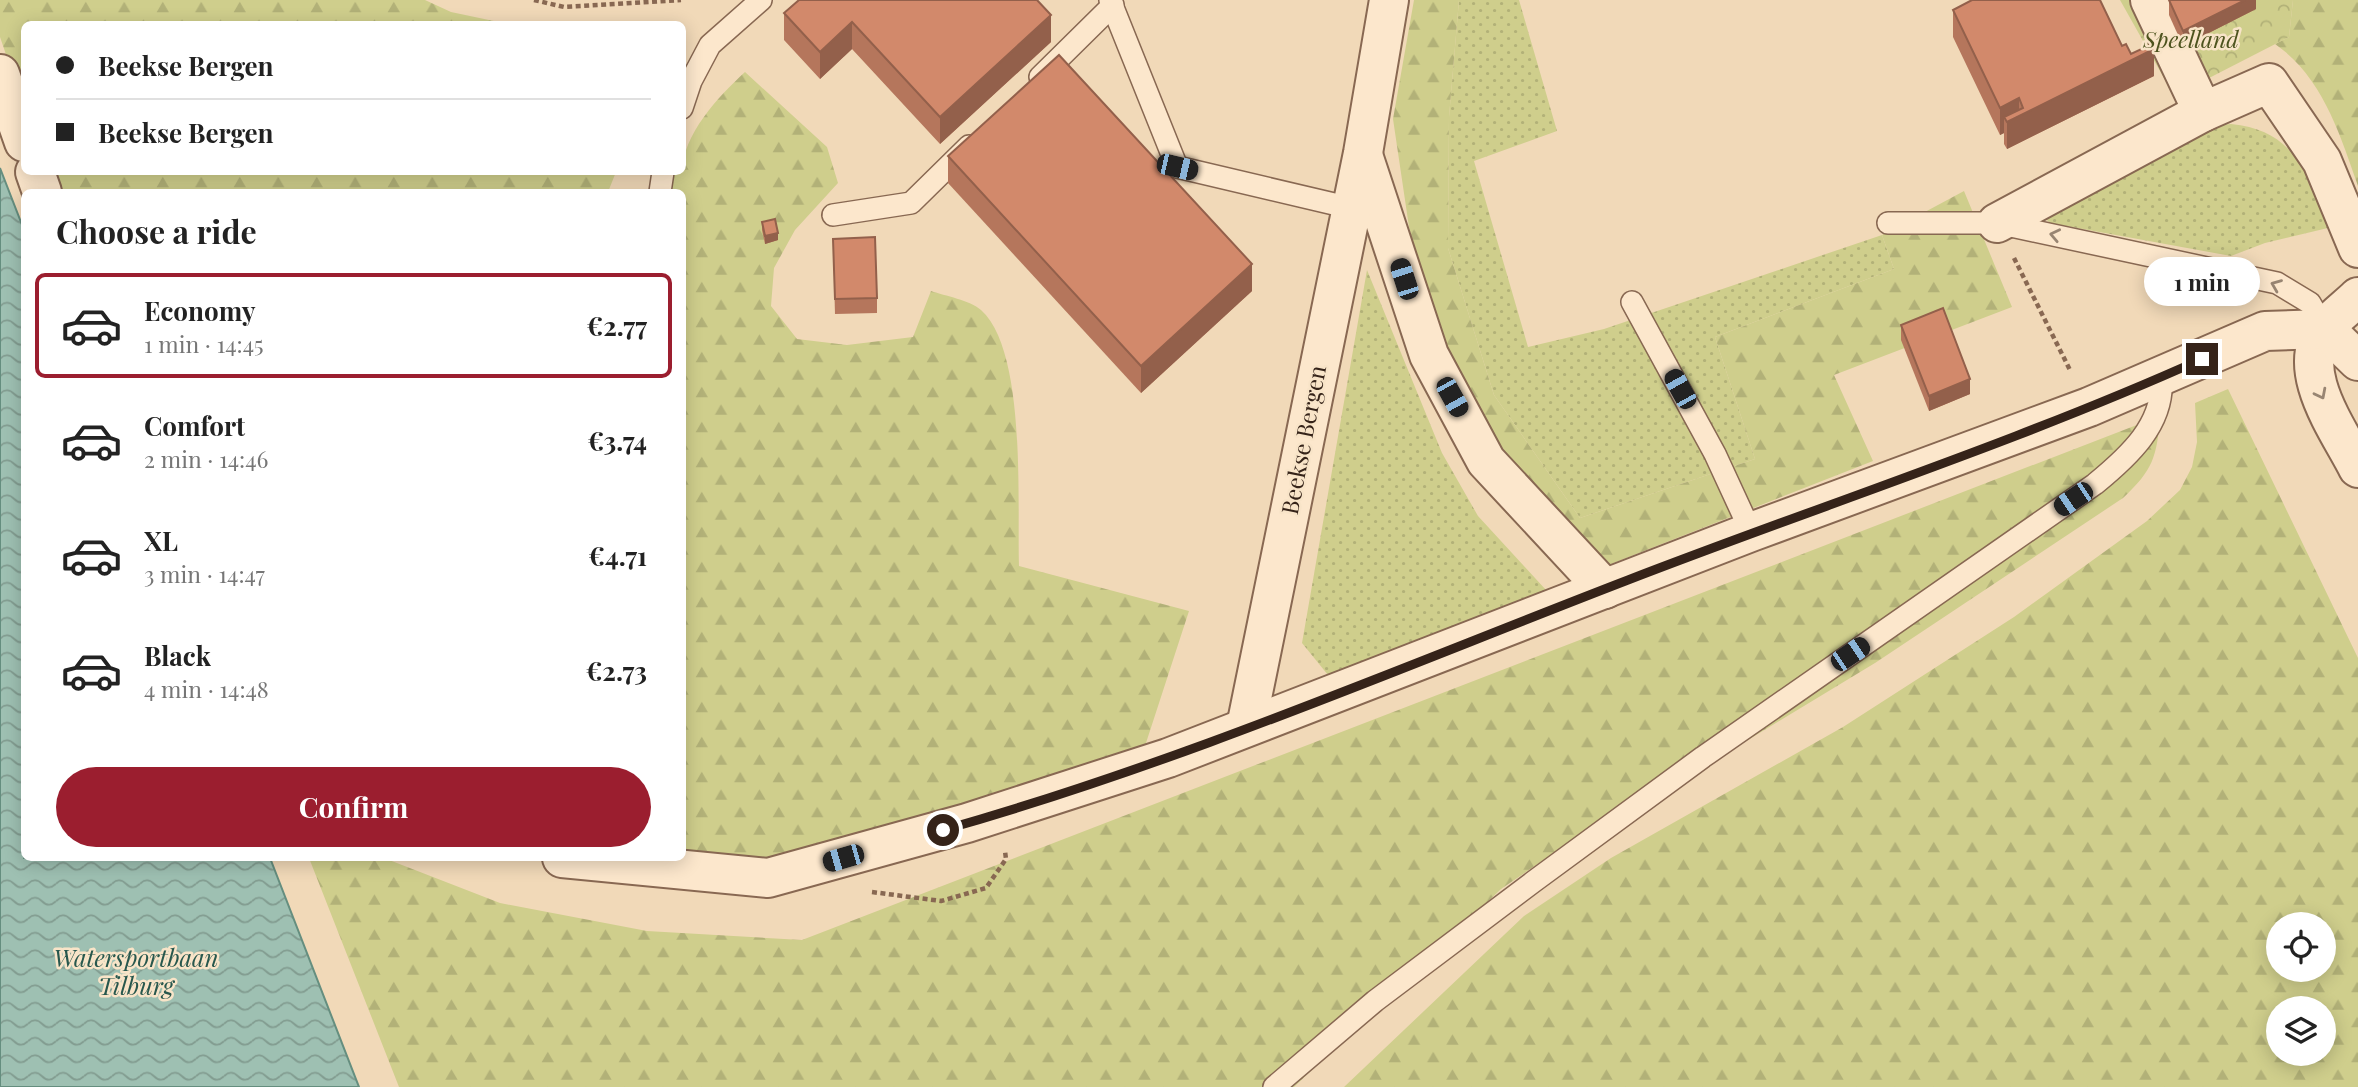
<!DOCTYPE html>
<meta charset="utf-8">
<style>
body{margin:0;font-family:"Playfair Display",serif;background:#f6f6f6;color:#222;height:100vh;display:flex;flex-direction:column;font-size:26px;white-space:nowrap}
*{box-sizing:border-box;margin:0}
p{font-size:23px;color:#767676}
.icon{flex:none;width:38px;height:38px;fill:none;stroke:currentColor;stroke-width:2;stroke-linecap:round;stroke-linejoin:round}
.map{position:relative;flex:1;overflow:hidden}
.drawer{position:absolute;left:21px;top:189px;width:665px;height:672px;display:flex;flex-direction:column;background:#fff;border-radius:10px;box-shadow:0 4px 18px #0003}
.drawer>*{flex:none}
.guide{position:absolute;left:21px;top:21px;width:665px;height:154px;border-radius:10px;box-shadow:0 4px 18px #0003;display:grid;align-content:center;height:154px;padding:0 35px;background:#fff}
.fabs{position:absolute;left:2266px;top:912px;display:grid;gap:14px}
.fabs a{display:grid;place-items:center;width:70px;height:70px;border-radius:50%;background:#fff;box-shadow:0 4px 18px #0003;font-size:35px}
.end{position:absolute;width:32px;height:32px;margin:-16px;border:9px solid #352319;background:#fff;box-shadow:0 0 0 4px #fff}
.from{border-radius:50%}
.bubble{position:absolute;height:49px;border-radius:24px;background:#fff;box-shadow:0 4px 18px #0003;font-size:23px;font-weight:700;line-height:49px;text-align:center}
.car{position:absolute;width:21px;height:42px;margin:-21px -10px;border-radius:9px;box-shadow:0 0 5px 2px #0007;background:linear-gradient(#222 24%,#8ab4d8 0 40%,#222 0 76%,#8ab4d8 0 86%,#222 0)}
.guide b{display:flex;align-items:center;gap:24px;height:66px;font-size:26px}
.guide b+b{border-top:2px solid #e0e0e0}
.guide i{width:18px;height:18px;background:#222}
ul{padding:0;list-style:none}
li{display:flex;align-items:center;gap:21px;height:105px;margin:0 14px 10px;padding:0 21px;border:4px solid transparent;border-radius:10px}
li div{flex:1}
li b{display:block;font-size:26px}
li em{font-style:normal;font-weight:700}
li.active{border-color:#9b1e2f}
li>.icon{width:63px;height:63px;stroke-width:1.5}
h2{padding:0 35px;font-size:32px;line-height:84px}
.action{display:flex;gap:14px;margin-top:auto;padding:14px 35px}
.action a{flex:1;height:80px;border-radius:42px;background:#9b1e2f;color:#fff;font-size:28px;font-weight:700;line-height:80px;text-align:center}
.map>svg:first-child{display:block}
.grass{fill:url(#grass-dots)}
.forest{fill:url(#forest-firs);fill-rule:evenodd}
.park{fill:url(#park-crowns)}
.water{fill:url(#water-waves);stroke:#658e7f;stroke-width:2}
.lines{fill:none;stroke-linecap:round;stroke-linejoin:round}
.lane-casing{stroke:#886852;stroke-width:24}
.street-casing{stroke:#886852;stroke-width:42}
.path{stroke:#886852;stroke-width:4.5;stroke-dasharray:5 3.5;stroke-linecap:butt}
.lane{stroke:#fce7cc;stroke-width:21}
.street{stroke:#fce7cc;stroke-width:38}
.wall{fill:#b5765c}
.shaded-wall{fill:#93604b}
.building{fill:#d2896b;stroke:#93604b;stroke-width:2}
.oneway{stroke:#988572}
.route{stroke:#352319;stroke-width:9}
.labels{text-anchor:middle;stroke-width:5;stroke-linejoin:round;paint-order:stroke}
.park-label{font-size:23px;font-style:italic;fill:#4d531e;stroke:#f8e4c8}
.street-label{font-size:23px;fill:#352319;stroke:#f8e4c8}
.water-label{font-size:24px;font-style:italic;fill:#27574d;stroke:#f8e4c8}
</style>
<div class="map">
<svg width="2358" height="1087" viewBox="0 0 2358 1087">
<defs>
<pattern id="grass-dots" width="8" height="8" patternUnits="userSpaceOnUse" patternTransform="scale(1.75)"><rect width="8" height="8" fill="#cfce8c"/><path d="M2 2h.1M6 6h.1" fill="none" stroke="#b2b178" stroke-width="1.8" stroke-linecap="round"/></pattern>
<pattern id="forest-firs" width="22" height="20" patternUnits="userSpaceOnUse" patternTransform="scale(1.75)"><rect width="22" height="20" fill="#cfce8c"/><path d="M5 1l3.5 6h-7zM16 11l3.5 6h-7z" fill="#b2b178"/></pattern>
<pattern id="park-crowns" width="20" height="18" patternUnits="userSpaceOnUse" patternTransform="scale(1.75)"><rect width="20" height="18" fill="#cfce8c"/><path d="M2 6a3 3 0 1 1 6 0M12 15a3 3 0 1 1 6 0" fill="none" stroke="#b2b178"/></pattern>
<pattern id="water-waves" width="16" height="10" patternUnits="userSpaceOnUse" patternTransform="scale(1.75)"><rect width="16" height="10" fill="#9ec0b2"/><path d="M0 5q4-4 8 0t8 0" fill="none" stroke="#829c90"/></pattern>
</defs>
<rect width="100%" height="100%" fill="#f1d9b8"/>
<g class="grass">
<path d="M1459,0H1519L1557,131L1474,161L1528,347L1604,329L1882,235L1894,269L1715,337L1755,459L1580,518L1494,395L1448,248L1449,117Z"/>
<path d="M2231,124C2296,130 2307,176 2332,227L2265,243L2231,256L2050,223L2046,219V214L2221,125Z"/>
<path d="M1367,270L1442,453L1478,516L1546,590L1328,675L1302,643Z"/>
</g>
<g class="forest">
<path d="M0,0H425L451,12L508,24H24V107L0,37Z"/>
<path d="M1414,0H1459L1449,117L1448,248L1494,395L1580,518L1755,459L1715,337L1894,269L1882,235L1964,191L2012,307L1834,375L1873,461L1593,571L1505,463L1455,380L1430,311L1409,227L1393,119Z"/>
<path d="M2293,0H2358V186C2340,134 2322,76 2275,44L2289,37Z"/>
<path d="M745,72L827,147L838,183L795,230L774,268L771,306L797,339L847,345L913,337L931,291C945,296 970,300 981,310C1027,351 1017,505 1019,566L1189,611L1145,746L858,847L730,865L682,858V192H664L673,172H682C683,134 718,97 745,72Z"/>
<path d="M47,172H616L608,192H54Z"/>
<path d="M2228,389L2358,658V1087H1344L1524,916L1611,858L1843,727L2014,617L2147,521L2180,490L2192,467L2197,442L2195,403ZM2324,924V970H2278V924ZM2324,1008V1054H2278V1008Z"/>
<path d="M2160,416C2157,457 2153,470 2123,498L1875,663L1748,740L1614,812L1501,889L1294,1087H399L309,858H384L500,903L647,931L802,940Z"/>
</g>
<path class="park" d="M2120,0H2293L2289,37L2174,96Z"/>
<path class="water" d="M0,168L24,230V858H270L359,1087H0Z"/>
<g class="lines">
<defs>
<g id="lane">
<path d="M1110,0L1177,167L1351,208"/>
<path d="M1040,77L1113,5"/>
<path d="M682,108L691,81L710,45L761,0"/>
<path d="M660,192L663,172"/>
<path d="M833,215L911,203L969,146"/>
<path d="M1888,223H1997L2277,283L2310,303L2325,329"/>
<path d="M1632,302L1715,454L1751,532"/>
<path d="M1274,1087L1375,1001L1533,882L1703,757L2095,484C2128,457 2165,424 2161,378"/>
</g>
<g id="street">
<path d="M2150,0L2203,112L2269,83L2322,161L2358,248"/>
<path d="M0,74L24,142"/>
<path d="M1363,155L1429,355L1486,461L1605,589"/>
<path d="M35,172L42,192"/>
<path d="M1997,223L2203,112"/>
<path d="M2358,297C2348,307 2335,316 2326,327C2292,369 2339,430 2358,468"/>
<path d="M2325,329L2358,361"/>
<path d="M1246,727L1363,153L1389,0"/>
<path d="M562,858L768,878L967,823L1168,758L1751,532L2089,407L2265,331L2325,329"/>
</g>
</defs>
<use href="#lane" class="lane-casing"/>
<use href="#street" class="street-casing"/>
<g class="path">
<path d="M534,0L564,7L681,0"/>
<path d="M2014,258L2071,372"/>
<path d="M872,892L941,901L986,888L1006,859L1005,851"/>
</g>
<use href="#lane" class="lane"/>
<use href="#street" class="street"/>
</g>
<g class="wall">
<path d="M2169,0H2256V9L2183,46L2169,15Z"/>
<path d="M1953,10L2131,54L2154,76L2007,149L2004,144V133L2000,135L1953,37Z"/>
<path d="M784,13L1051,42L940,144L852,49L820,79L784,40Z"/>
<path d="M948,156L1252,291L1141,393L948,183Z"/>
<path d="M762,222L778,240L765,244L762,230Z"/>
<path d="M833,239L877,298V313L835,314Z"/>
<path d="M1901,325L1970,394L1929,411L1901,340Z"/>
</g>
<g class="shaded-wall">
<path d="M2245,0H2256V9L2183,46V31Z"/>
<path d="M1051,15V42L940,144V117Z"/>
<path d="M852,22V49L820,79V52Z"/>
<path d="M2154,49V76L2007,149V122L2004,117V133L2000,135V108L2019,98V116Z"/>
<path d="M778,233V240L765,244V236Z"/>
<path d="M1252,264V291L1141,393V366Z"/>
<path d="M1970,379V394L1929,411V396Z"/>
</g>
<g class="building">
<path d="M799,0H1037L1051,15L940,117L852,22L820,52L784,13Z"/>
<path d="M1972,0H2100L2122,46L2126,44L2131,54L2152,44L2154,49L2007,122L2004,117L2023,108L2019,98L2000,108L1953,10Z"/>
<path d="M2169,0H2245L2183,31Z"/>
<path d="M1059,55L1252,264L1141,366L948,156Z"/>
<path d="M775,219L778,233L765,236L762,222Z"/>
<path d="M875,237L877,298L835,299L833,239Z"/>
<path d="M1943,308L1970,379L1929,396L1901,325Z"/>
</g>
<defs><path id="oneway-chevron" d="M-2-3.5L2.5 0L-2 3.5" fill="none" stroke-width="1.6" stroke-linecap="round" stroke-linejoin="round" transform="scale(1.75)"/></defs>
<g class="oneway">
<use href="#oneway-chevron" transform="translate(2055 235) rotate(-168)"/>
<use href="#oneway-chevron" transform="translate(2276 285) rotate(-158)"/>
<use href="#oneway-chevron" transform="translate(2321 394) rotate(63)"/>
</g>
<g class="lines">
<path class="route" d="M943,830C1177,764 1402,667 1628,580C1819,506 2015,443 2202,359"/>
</g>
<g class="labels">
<g class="park-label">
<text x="2191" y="48">Speelland</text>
</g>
<g class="street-label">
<text transform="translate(1304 440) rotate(-79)" y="8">Beekse Bergen</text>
</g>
<g class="water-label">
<text x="136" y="967">Watersportbaan<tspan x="136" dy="28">Tilburg</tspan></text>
</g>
</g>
</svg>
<div class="fabs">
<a><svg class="icon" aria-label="locate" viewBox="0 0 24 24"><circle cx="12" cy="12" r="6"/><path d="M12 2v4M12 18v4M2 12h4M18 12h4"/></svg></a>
<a><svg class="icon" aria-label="layers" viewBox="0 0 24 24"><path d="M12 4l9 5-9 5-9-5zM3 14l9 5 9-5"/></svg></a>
</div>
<i class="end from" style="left:943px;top:830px"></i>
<i class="end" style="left:2202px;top:359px"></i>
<div class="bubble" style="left:2144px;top:257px;width:116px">1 min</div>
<i class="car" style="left:1177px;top:167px;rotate:103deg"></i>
<i class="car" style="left:1404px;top:279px;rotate:342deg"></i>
<i class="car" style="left:1680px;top:389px;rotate:331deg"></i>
<i class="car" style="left:1452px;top:397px;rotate:151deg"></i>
<i class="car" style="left:2073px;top:499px;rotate:236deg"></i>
<i class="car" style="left:1850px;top:654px;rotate:56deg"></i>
<i class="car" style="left:843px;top:858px;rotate:254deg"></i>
<div class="guide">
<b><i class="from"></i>Beekse Bergen</b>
<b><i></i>Beekse Bergen</b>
</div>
<section class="drawer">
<h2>Choose a ride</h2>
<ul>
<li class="active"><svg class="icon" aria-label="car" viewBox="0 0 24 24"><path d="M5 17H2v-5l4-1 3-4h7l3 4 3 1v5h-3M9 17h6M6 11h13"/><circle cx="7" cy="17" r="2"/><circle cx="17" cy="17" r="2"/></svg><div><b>Economy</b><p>1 min · 14:45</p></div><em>€2.77</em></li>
<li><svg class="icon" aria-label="car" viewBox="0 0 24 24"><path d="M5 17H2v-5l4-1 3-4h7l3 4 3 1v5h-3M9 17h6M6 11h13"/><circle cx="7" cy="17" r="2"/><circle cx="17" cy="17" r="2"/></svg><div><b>Comfort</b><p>2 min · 14:46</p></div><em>€3.74</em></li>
<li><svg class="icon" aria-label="car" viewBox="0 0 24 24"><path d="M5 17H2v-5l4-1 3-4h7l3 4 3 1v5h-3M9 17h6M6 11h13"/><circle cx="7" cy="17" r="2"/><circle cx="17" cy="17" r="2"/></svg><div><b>XL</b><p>3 min · 14:47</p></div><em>€4.71</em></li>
<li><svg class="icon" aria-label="car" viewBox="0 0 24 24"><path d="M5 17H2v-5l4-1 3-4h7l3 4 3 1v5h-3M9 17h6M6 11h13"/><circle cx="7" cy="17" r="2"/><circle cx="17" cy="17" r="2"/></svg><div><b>Black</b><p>4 min · 14:48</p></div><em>€2.73</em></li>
</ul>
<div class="action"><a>Confirm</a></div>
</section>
</div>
